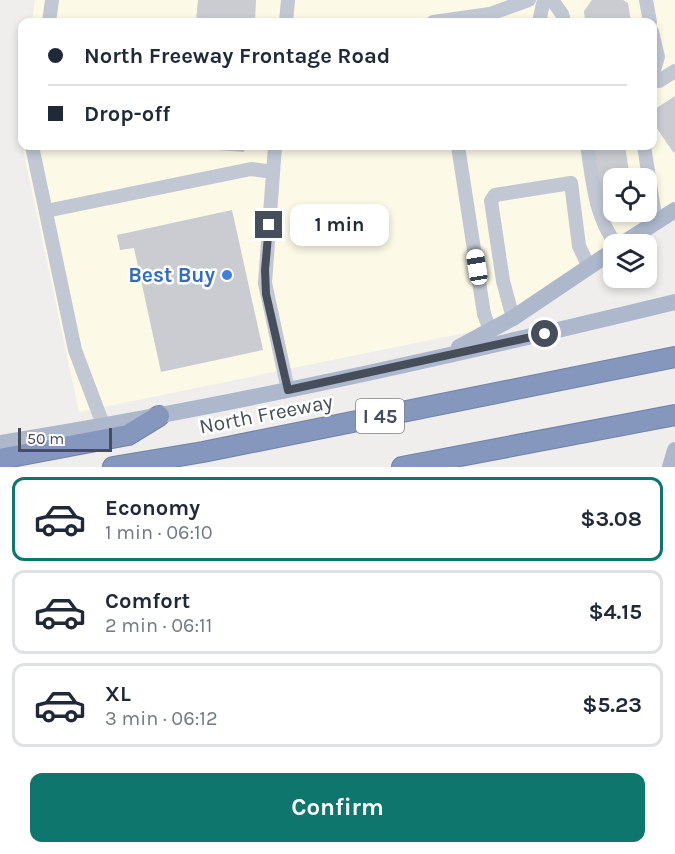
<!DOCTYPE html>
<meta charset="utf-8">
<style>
body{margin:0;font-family:Karla,sans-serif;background:#f2f2f3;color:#1f2937;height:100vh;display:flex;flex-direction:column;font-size:22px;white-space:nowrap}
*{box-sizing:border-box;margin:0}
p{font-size:20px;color:#747a83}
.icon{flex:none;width:33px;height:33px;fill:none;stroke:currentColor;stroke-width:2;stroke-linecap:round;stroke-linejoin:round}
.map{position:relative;height:467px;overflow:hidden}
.details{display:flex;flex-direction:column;background:#fff;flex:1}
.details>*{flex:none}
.guide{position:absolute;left:18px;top:18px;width:639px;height:132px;border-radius:12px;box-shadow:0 3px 9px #0003;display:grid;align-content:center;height:132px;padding:0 30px;background:#fff}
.controls{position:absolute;left:603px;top:168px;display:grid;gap:12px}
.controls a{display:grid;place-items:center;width:54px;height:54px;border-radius:12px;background:#fff;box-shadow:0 3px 9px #0003;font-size:30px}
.scale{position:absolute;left:18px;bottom:15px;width:94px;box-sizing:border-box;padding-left:6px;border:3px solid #464e5b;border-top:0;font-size:16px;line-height:21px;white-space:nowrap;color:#464e5b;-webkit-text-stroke:4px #fff;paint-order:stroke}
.end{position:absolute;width:27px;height:27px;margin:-14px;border:8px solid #464e5b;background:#fff;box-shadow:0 0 0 3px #fff}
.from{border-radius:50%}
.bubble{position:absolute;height:42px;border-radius:12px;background:#fff;box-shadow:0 3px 9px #0003;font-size:20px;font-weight:700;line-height:42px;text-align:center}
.car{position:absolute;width:18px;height:36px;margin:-18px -9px;border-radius:8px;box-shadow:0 0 4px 2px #0007;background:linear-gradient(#fff 24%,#345 0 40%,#fff 0 76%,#345 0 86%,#fff 0)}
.guide b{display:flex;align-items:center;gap:21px;height:57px;font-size:22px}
.guide b+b{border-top:2px solid #e0e1e3}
.guide i{width:15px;height:15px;background:#1f2937}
ul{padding:10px 0 0;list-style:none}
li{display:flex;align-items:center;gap:18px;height:84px;margin:0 12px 9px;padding:0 18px;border:3px solid #e0e1e3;border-radius:12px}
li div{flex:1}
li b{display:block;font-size:22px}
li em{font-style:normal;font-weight:700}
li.selected{border-color:#0f766e}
li>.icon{width:54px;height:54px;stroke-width:1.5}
.action{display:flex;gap:12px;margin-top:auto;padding:12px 30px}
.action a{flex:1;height:69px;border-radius:12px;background:#0f766e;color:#fff;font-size:24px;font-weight:700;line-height:69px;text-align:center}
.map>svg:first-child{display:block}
.commercial{fill:#fcf9e6;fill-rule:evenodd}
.building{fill:#caccd2}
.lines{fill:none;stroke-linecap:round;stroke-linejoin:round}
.highway-casing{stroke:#7082a9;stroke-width:22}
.minor{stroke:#c1c7d3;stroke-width:14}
.major{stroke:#adb8cd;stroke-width:16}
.highway{stroke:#8597bd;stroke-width:20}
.route{stroke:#464e5b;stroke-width:8}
.shop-dot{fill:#3f7fe0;stroke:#fff;stroke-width:2}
.labels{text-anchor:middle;stroke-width:5;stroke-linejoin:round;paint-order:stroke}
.shield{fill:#fff;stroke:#7e838c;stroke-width:1.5}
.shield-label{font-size:20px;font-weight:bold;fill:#464e5b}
.shop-label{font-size:21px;font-weight:bold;fill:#366cbe;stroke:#fff;text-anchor:end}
.street-label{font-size:21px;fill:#464e5b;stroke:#fff}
</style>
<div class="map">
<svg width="675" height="467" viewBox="0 0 675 467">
<rect width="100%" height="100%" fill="#f0eeed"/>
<path class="commercial" d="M35,0H675V203L490,325L474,331L79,412L20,135L22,111V146H652V22H32ZM614,178H646V212H614Z"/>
<g class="building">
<path d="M198,0H256L255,22H196Z"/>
<path d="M592,0H623L628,3L631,22H579L585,20L584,11Z"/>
<path d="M675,96V153L673,152L652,121V111Z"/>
<path d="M180,146H245L244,152L179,147Z"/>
<path d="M591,146H625L630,178H614V212H620L613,216L601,208Z"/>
<path d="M232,210L263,350L161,372L134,248L120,250L117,235Z"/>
</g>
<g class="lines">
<defs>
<g id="highway">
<path d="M0,459L128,435L159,416"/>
<path d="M113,467L203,452L675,357"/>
<path d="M402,467L675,415"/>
</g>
</defs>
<use href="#highway" class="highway-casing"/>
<g class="minor">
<path d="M552,0L562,14L564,22"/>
<path d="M646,0L650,22"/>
<path d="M49,22L52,0"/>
<path d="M286,22L288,0"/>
<path d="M433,22L490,14L529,0"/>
<path d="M542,22L540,17L544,0"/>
<path d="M652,32L658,57L652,76"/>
<path d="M652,80L659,81L675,71"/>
<path d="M32,146L75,350L104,427"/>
<path d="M275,146L265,283L288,390"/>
<path d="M458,146L484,314L490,330"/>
<path d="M587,146C593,180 594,215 616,244"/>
<path d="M644,146L656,222"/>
<path d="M46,211L251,169L273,172"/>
<path d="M513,318L503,281L491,201L495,195L571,183L579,246L589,267"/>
</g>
<g class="major">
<path d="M622,244L675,210"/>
<path d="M459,347L513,318L614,250"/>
<path d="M0,443C227,407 452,356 675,302"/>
<path d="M670,467L675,450"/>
</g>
<use href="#highway" class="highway"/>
</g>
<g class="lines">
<path class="route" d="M269,225L265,270L266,294L288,390L545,334"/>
</g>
<circle class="shop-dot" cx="227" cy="275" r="6"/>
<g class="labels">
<rect class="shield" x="356" y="399" width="48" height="34" rx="4.5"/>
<g class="shield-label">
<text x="380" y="423">I 45</text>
</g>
<g class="shop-label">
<text x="215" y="282">Best Buy</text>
</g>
<g class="street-label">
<text transform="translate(266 414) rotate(-11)" y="7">North Freeway</text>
</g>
</g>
</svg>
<div class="controls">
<a><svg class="icon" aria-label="locate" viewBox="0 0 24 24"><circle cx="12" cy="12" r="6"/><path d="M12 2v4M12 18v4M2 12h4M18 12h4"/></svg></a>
<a><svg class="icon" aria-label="layers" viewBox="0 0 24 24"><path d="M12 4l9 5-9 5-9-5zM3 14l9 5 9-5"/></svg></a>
</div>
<div class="scale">50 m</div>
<i class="end from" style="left:545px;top:334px"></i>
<i class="end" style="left:269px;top:225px"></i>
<div class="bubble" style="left:290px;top:204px;width:99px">1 min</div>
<i class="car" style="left:477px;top:267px;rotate:351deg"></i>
<div class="guide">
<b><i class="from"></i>North Freeway Frontage Road</b>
<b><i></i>Drop-off</b>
</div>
</div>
<section class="details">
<ul>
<li class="selected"><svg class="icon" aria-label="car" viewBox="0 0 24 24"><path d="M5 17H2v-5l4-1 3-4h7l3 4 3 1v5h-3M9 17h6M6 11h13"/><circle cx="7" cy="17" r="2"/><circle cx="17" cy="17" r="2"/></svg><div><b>Economy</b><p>1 min · 06:10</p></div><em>$3.08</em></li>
<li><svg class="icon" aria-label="car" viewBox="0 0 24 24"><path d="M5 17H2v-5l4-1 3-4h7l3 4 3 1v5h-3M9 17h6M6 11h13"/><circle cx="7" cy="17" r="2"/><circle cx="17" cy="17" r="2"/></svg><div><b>Comfort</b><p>2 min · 06:11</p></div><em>$4.15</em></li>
<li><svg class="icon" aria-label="car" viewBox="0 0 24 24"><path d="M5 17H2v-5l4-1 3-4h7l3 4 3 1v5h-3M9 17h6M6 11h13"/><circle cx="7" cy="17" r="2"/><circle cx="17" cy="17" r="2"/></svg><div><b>XL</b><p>3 min · 06:12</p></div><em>$5.23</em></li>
</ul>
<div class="action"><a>Confirm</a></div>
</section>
